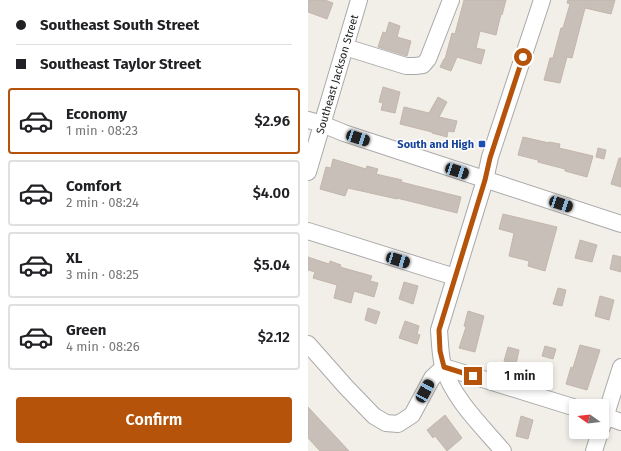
<!DOCTYPE html>
<meta charset="utf-8">
<style>
body{margin:0;font-family:"Fira Sans",sans-serif;background:#f6f6f6;color:#202124;height:100vh;display:flex;flex-direction:column;font-size:15px;white-space:nowrap}
*{box-sizing:border-box;margin:0}
p{font-size:13px;color:#757577}
.icon{flex:none;width:22px;height:22px;fill:none;stroke:currentColor;stroke-width:2;stroke-linecap:round;stroke-linejoin:round}
.map{position:relative;flex:1;overflow:hidden}
.drawer{display:flex;flex-direction:column;background:#fff;width:308px}
.drawer>*{flex:none}
.guide{display:grid;align-content:center;height:88px;padding:0 16px;background:#fff}
.needle{width:26px;rotate:284deg}
.controls{position:absolute;left:261px;top:399px;display:grid;gap:8px}
.controls a{display:grid;place-items:center;width:40px;height:40px;border-radius:4px;background:#fff;box-shadow:0 2px 6px #0003;font-size:20px}
.end{position:absolute;width:18px;height:18px;margin:-9px;border:5px solid #b45309;background:#fff;box-shadow:0 0 0 2px #fff}
.from{border-radius:50%}
.bubble{position:absolute;height:28px;border-radius:4px;background:#fff;box-shadow:0 2px 6px #0003;font-size:13px;font-weight:600;line-height:28px;text-align:center}
.car{position:absolute;width:12px;height:24px;margin:-12px -6px;border-radius:5px;box-shadow:0 0 3px 1px #0007;background:linear-gradient(#222 24%,#8ab4d8 0 40%,#222 0 76%,#8ab4d8 0 86%,#222 0)}
.guide b{display:flex;align-items:center;gap:14px;height:38px;font-size:15px}
.guide b+b{border-top:1px solid #e0e0e0}
.guide i{width:10px;height:10px;background:#202124}
ul{padding:0;list-style:none}
li{display:flex;align-items:center;gap:12px;height:66px;margin:0 8px 6px;padding:0 8px;border:2px solid #e0e0e0;border-radius:4px}
li div{flex:1}
li b{display:block;font-size:15px}
li em{font-style:normal;font-weight:600}
li.on{border-color:#b45309}
li>.icon{width:36px;height:36px;stroke-width:1.5}
.primary-button{display:flex;gap:8px;margin-top:auto;padding:8px 16px}
.primary-button a{flex:1;height:46px;border-radius:4px;background:#b45309;color:#fff;font-size:16px;font-weight:600;line-height:46px;text-align:center}
main{display:flex;flex:1;min-height:0}
.map>svg:first-child{display:block}
.building{fill:#c7bfb8;stroke:#c4b6ab}
.lines{fill:none;stroke-linecap:round;stroke-linejoin:round}
.minor-casing{stroke:#a9a9a9;stroke-width:18}
.minor{stroke:#fff;stroke-width:16}
.route{stroke:#b45309;stroke-width:5}
.transit-dot{fill:#1a4fb4;stroke:#fff;stroke-width:1.5}
.labels{text-anchor:middle;stroke-width:3;stroke-linejoin:round;paint-order:stroke}
.street-label{font-size:11px;fill:#222;stroke:#fff}
.transit-label{font-size:11px;font-weight:bold;fill:#164399;stroke:#fff;text-anchor:end}
</style>
<main>
<section class="drawer">
<div class="guide">
<b><i class="from"></i>Southeast South Street</b>
<b><i></i>Southeast Taylor Street</b>
</div>
<ul>
<li class="on"><svg class="icon" aria-label="car" viewBox="0 0 24 24"><path d="M5 17H2v-5l4-1 3-4h7l3 4 3 1v5h-3M9 17h6M6 11h13"/><circle cx="7" cy="17" r="2"/><circle cx="17" cy="17" r="2"/></svg><div><b>Economy</b><p>1 min · 08:23</p></div><em>$2.96</em></li>
<li><svg class="icon" aria-label="car" viewBox="0 0 24 24"><path d="M5 17H2v-5l4-1 3-4h7l3 4 3 1v5h-3M9 17h6M6 11h13"/><circle cx="7" cy="17" r="2"/><circle cx="17" cy="17" r="2"/></svg><div><b>Comfort</b><p>2 min · 08:24</p></div><em>$4.00</em></li>
<li><svg class="icon" aria-label="car" viewBox="0 0 24 24"><path d="M5 17H2v-5l4-1 3-4h7l3 4 3 1v5h-3M9 17h6M6 11h13"/><circle cx="7" cy="17" r="2"/><circle cx="17" cy="17" r="2"/></svg><div><b>XL</b><p>3 min · 08:25</p></div><em>$5.04</em></li>
<li><svg class="icon" aria-label="car" viewBox="0 0 24 24"><path d="M5 17H2v-5l4-1 3-4h7l3 4 3 1v5h-3M9 17h6M6 11h13"/><circle cx="7" cy="17" r="2"/><circle cx="17" cy="17" r="2"/></svg><div><b>Green</b><p>4 min · 08:26</p></div><em>$2.12</em></li>
</ul>
<div class="primary-button"><a>Confirm</a></div>
</section>
<div class="map">
<svg width="313" height="451" viewBox="0 0 313 451">
<rect width="100%" height="100%" fill="#f2efe9"/>
<g class="building">
<path d="M0,0H17L25,3L19,19L0,12Z"/>
<path d="M156,0H198L194,15L193,14L188,35L172,31L168,48L177,50L173,64L149,57L143,71L132,67L136,59H137L144,33L147,34Z"/>
<path d="M260,0H307L303,14L277,8L264,58L259,57L252,83L236,80L242,58H245L253,28H255L262,4L259,3Z"/>
<path d="M81,22L92,26L89,37L103,41L99,56L70,47L75,32L78,33Z"/>
<path d="M75,87L92,92L87,113L73,110L75,103L71,102Z"/>
<path d="M130,97L139,102L131,117L149,121L146,132L140,131L139,137L124,133V132L92,124L96,107L121,113Z"/>
<path d="M215,137L241,143V142L252,144L251,148L285,156L279,177L257,171V169L230,162V160L210,155Z"/>
<path d="M290,148L298,150L296,159L288,157Z"/>
<path d="M311,158H313V187L303,184Z"/>
<path d="M25,159L58,169L59,166L70,169L68,174L94,180L93,182L153,197L149,213L89,198V199L40,188L37,196L12,189L18,167L23,168Z"/>
<path d="M195,214L249,227L237,271L220,266L221,261L201,256L206,233L191,229Z"/>
<path d="M272,240L289,245L284,262L267,258Z"/>
<path d="M305,255L313,257V272L302,269Z"/>
<path d="M0,257L21,264L22,261L33,265L32,267L64,276L62,281L70,283L66,297L46,291L43,303L26,298L29,285L5,278L7,272L0,270Z"/>
<path d="M96,282L110,286L105,304L91,299Z"/>
<path d="M250,288L258,290L254,306L245,304Z"/>
<path d="M292,296L306,300L301,320L287,316Z"/>
<path d="M60,308L72,312L68,324L57,320Z"/>
<path d="M160,311L176,316L167,352L151,348L158,327L156,326Z"/>
<path d="M97,321L111,326L109,334L112,335L109,344L91,338Z"/>
<path d="M272,345L292,350L279,390L258,384L263,367L265,368Z"/>
<path d="M237,346L248,349L245,359L234,356Z"/>
<path d="M200,347L211,350L208,364L196,361Z"/>
<path d="M0,407L41,451H12L0,438Z"/>
<path d="M137,415L154,438L139,451L127,436L125,438L119,430Z"/>
<path d="M213,416L225,420L220,439L208,436Z"/>
</g>
<g class="lines">
<defs>
<g id="minor">
<path d="M37,47L98,66H107L115,65L120,59L143,0"/>
<path d="M0,120L14,124L36,133L313,224"/>
<path id="s1" d="M0,172L51,0"/>
<path d="M0,231L147,277"/>
<path d="M0,344L38,387L66,416L78,423L90,424L104,415L124,378L136,367L268,408"/>
<path d="M294,415L313,422"/>
<path d="M294,427L313,367"/>
<path d="M195,451C173,425 145,399 135,366C132,354 132,342 131,330L177,180L182,157L234,0"/>
<path d="M286,451L292,432"/>
</g>
</defs>
<use href="#minor" class="minor-casing"/>
<use href="#minor" class="minor"/>
</g>
<g class="lines">
<path class="route" d="M165,376L136,367L132,351L131,330L177,180L182,158L215,57"/>
</g>
<rect class="transit-dot" x="170" y="140" width="8" height="8" rx="2"/>
<g class="labels">
<g class="street-label">
<text dy="4" stroke="none"><textPath href="#s1" startOffset="102">Southeast Jackson Street</textPath></text>
</g>
<g class="transit-label">
<text x="166" y="148">South and High</text>
</g>
</g>
</svg>
<div class="controls">
<a><svg class="needle" viewBox="-14 -14 28 28"><path d="M0-13l5 13h-10z" fill="#e53935"/><path d="M0 13l5-13h-10z" fill="#757577"/></svg></a>
</div>
<i class="end from" style="left:215px;top:57px"></i>
<i class="end" style="left:165px;top:376px"></i>
<div class="bubble" style="left:179px;top:362px;width:66px">1 min</div>
<i class="car" style="left:50px;top:138px;rotate:108deg"></i>
<i class="car" style="left:149px;top:171px;rotate:108deg"></i>
<i class="car" style="left:253px;top:204px;rotate:108deg"></i>
<i class="car" style="left:90px;top:260px;rotate:107deg"></i>
<i class="car" style="left:117px;top:391px;rotate:28deg"></i>
</div>
</main>
